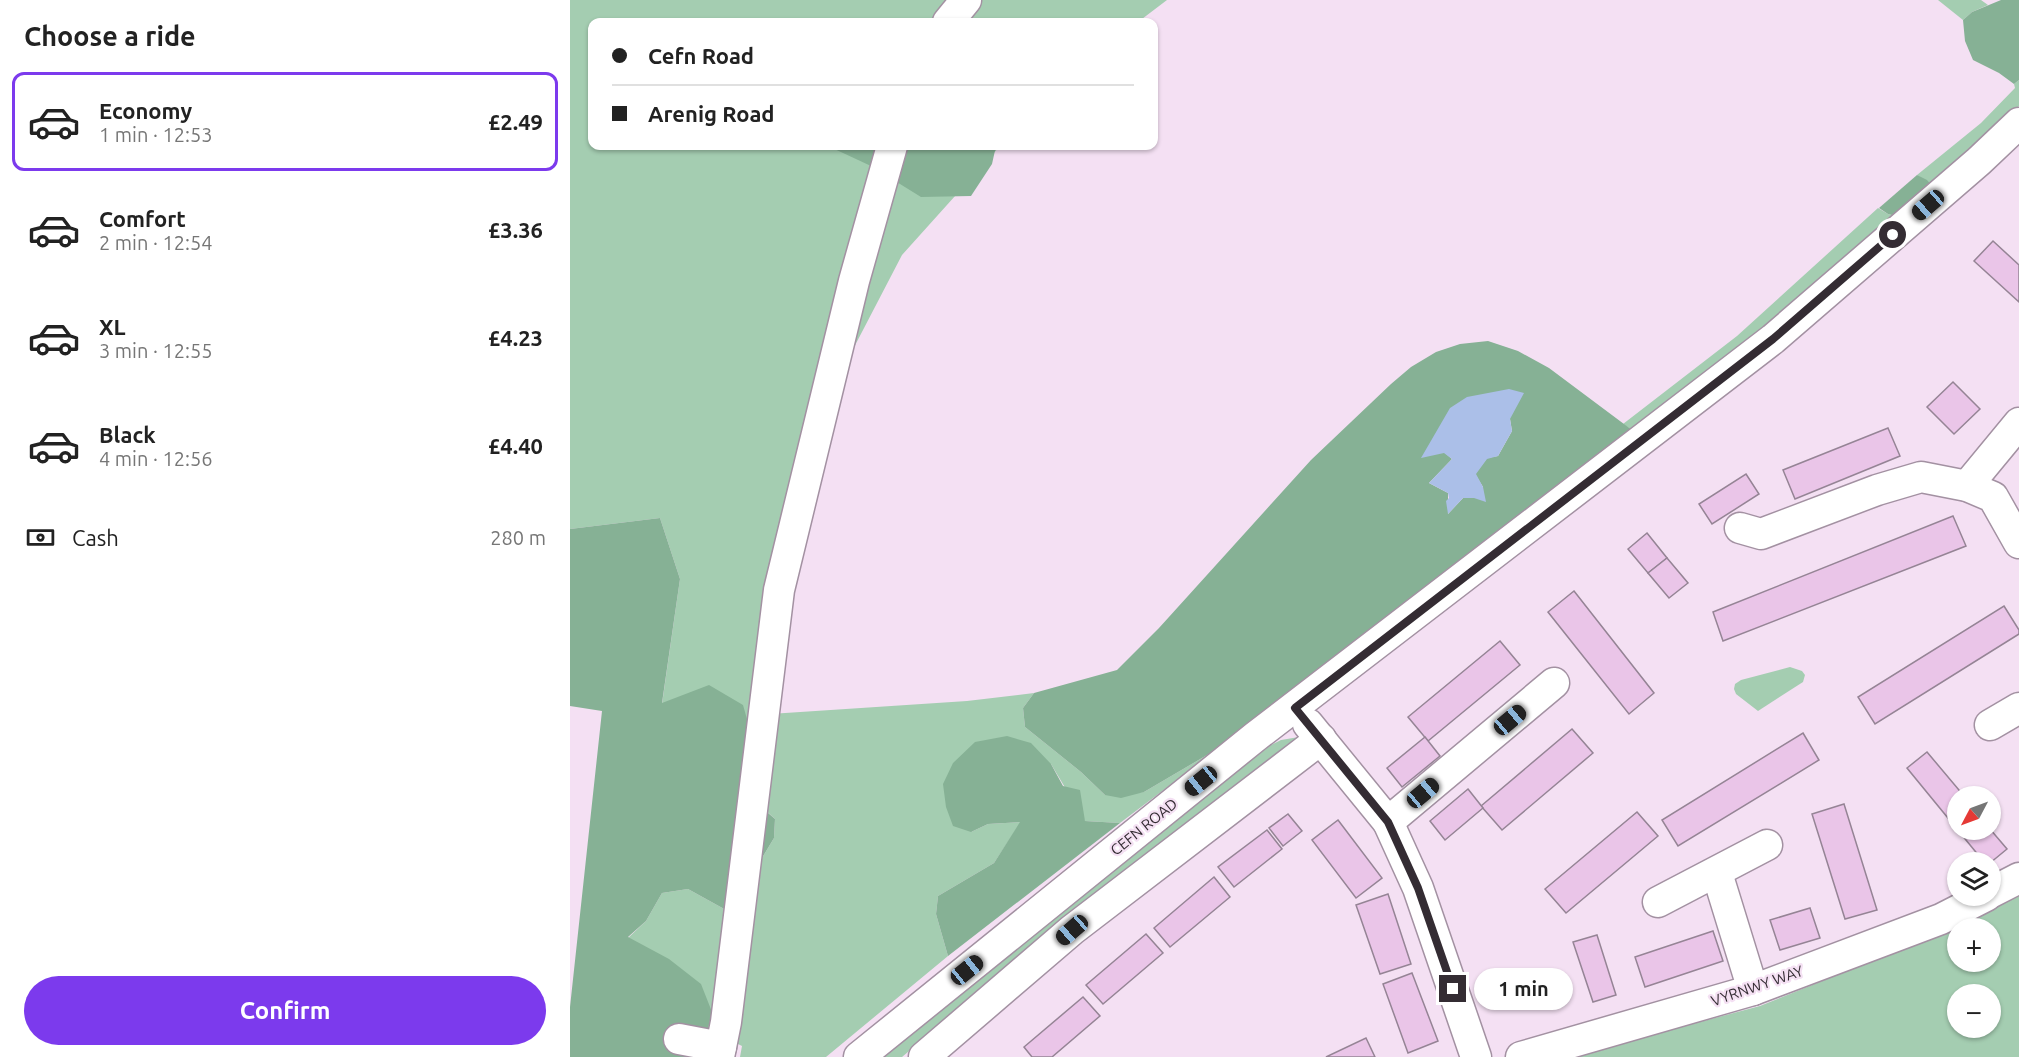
<!DOCTYPE html>
<meta charset="utf-8">
<style>
body{margin:0;font-family:Ubuntu,sans-serif;background:#f2f2f2;color:#222;height:100vh;display:flex;flex-direction:column;font-size:22px;white-space:nowrap}
*{box-sizing:border-box;margin:0}
p{font-size:20px;color:#767676}
.icon{flex:none;width:33px;height:33px;fill:none;stroke:currentColor;stroke-width:2;stroke-linecap:round;stroke-linejoin:round}
.map{position:relative;flex:1;overflow:hidden}
.side{display:flex;flex-direction:column;background:#fff;width:570px}
.side>*{flex:none}
.guide{position:absolute;left:18px;top:18px;width:570px;height:132px;border-radius:12px;box-shadow:0 2px 4px #0004;display:grid;align-content:center;height:132px;padding:0 24px;background:#fff}
.needle{width:39px;rotate:229deg}
.buttons{position:absolute;left:1377px;top:786px;display:grid;gap:12px}
.buttons a{display:grid;place-items:center;width:54px;height:54px;border-radius:50%;background:#fff;box-shadow:0 2px 4px #0004;font-size:30px}
.end{position:absolute;width:27px;height:27px;margin:-14px;border:8px solid #342c33;background:#fff;box-shadow:0 0 0 3px #fff}
.from{border-radius:50%}
.bubble{position:absolute;height:42px;border-radius:21px;background:#fff;box-shadow:0 2px 4px #0004;font-size:20px;font-weight:700;line-height:42px;text-align:center}
.car{position:absolute;width:18px;height:36px;margin:-18px -9px;border-radius:8px;box-shadow:0 0 4px 2px #0007;background:linear-gradient(#222 24%,#8ab4d8 0 40%,#222 0 76%,#8ab4d8 0 86%,#222 0)}
.guide b{display:flex;align-items:center;gap:21px;height:57px;font-size:22px}
.guide b+b{border-top:2px solid #e0e0e0}
.guide i{width:15px;height:15px;background:#222}
ul{padding:0;list-style:none}
li{display:flex;align-items:center;gap:18px;height:99px;margin:0 12px 9px;padding:0 12px;border:3px solid transparent;border-radius:12px}
li div{flex:1}
li b{display:block;font-size:22px}
li em{font-style:normal;font-weight:700}
li.on{border-color:#7c3aed}
li>.icon{width:54px;height:54px;stroke-width:1.5}
h2{padding:0 24px;font-size:27px;line-height:72px}
.pay{display:flex;align-items:center;gap:15px;height:66px;padding:0 24px;font-size:22px}
.pay p{margin-inline-start:auto}
.cta{display:flex;gap:12px;margin-top:auto;padding:12px 24px}
.cta a{flex:1;height:69px;border-radius:36px;background:#7c3aed;color:#fff;font-size:24px;font-weight:700;line-height:69px;text-align:center}
main{display:flex;flex:1;min-height:0}
.map>svg:first-child{display:block}
.green{fill:#a4cdb1;fill-rule:evenodd}
.forest{fill:#86b195;fill-rule:evenodd}
.water{fill:#abbfe8}
.building{fill:#eac5e8;stroke:#958495;stroke-width:1.5}
.lines{fill:none;stroke-linecap:round;stroke-linejoin:round}
.minor-casing{stroke:#a391a2;stroke-width:33}
.minor{stroke:#fff;stroke-width:30}
.route{stroke:#342c33;stroke-width:8}
.labels{text-anchor:middle;stroke-width:4.5;stroke-linejoin:round;paint-order:stroke}
.street-label{font-size:15px;fill:#342c33;stroke:#f4e0f3}
</style>
<main>
<section class="side">
<h2>Choose a ride</h2>
<ul>
<li class="on"><svg class="icon" aria-label="car" viewBox="0 0 24 24"><path d="M5 17H2v-5l4-1 3-4h7l3 4 3 1v5h-3M9 17h6M6 11h13"/><circle cx="7" cy="17" r="2"/><circle cx="17" cy="17" r="2"/></svg><div><b>Economy</b><p>1 min · 12:53</p></div><em>£2.49</em></li>
<li><svg class="icon" aria-label="car" viewBox="0 0 24 24"><path d="M5 17H2v-5l4-1 3-4h7l3 4 3 1v5h-3M9 17h6M6 11h13"/><circle cx="7" cy="17" r="2"/><circle cx="17" cy="17" r="2"/></svg><div><b>Comfort</b><p>2 min · 12:54</p></div><em>£3.36</em></li>
<li><svg class="icon" aria-label="car" viewBox="0 0 24 24"><path d="M5 17H2v-5l4-1 3-4h7l3 4 3 1v5h-3M9 17h6M6 11h13"/><circle cx="7" cy="17" r="2"/><circle cx="17" cy="17" r="2"/></svg><div><b>XL</b><p>3 min · 12:55</p></div><em>£4.23</em></li>
<li><svg class="icon" aria-label="car" viewBox="0 0 24 24"><path d="M5 17H2v-5l4-1 3-4h7l3 4 3 1v5h-3M9 17h6M6 11h13"/><circle cx="7" cy="17" r="2"/><circle cx="17" cy="17" r="2"/></svg><div><b>Black</b><p>4 min · 12:56</p></div><em>£4.40</em></li>
</ul>
<div class="pay"><svg class="icon" aria-label="cash" viewBox="0 0 24 24"><path d="M3 7h18v10H3z"/><circle cx="12" cy="12" r="2"/></svg>Cash<p>280 m</p></div>
<div class="cta"><a>Confirm</a></div>
</section>
<div class="map">
<svg width="1449" height="1057" viewBox="0 0 1449 1057">
<rect width="100%" height="100%" fill="#f4e0f3"/>
<g class="green">
<path d="M0,0H597L568,22H22V146H430L332,255L228,455L181,733L92,704L110,579L90,518L0,529Z"/>
<path d="M1368,0H1411L1418,5L1402,12L1393,20Z"/>
<path d="M1449,80V106L1362,186L1347,175L1411,123L1445,88L1444,84Z"/>
<path d="M1308,208L1318,214L1330,217L1244,287L1062,430L1053,424L1167,336Z"/>
<path d="M1220,667L1232,671L1235,675L1233,682L1188,711L1166,694L1164,689L1165,684L1171,680Z"/>
<path d="M464,693L453,708L455,727L511,772L535,795L574,792L649,748L550,823L515,821L481,764L401,832L418,824L451,822L424,863L368,896L366,914L378,956L256,1057H170L172,1046L166,1043L182,904L187,903L192,858L204,838L205,819L191,806L200,714L397,701Z"/>
<path d="M729,737L733,738L371,1024L332,1057H308L525,880L701,745L711,740Z"/>
<path d="M118,889L156,910L149,1035L136,1034L58,938L76,921L92,893Z"/>
<path d="M1449,896V1057H998L1190,1006L1379,930ZM1388,928H1420V962H1388ZM1388,994H1420V1028H1388Z"/>
</g>
<g class="forest">
<path d="M1431,0H1449V80L1444,84L1429,73L1403,60L1395,41L1393,20L1402,12Z"/>
<path d="M258,146H426L422,164L401,196L351,197L301,166Z"/>
<path d="M1347,175L1357,180L1362,186L1330,217L1318,214L1309,208Z"/>
<path d="M918,341L948,351L979,368L1062,430L649,748L574,792L551,798L535,795L511,772L455,727L453,708L464,693L547,670L589,628L741,460L821,384L841,367L866,352L890,344ZM940,419L942,431L928,456L917,458L905,474L913,487L904,498H893L878,514V493L859,483L882,459L875,453Z"/>
<path d="M90,518L110,579L92,703L139,685L173,705L181,733L173,791L205,819L204,838L192,858L187,903L156,910L118,889L92,893L76,921L58,937L99,959L131,984L142,1012L131,1057H0V1007L32,711L0,706V529Z"/>
<path d="M437,736L461,743L481,764L493,786L510,790L515,821L550,823L378,956L366,914L368,896L424,863L450,822L418,824L401,832L383,826L376,807L373,784L383,763L405,742Z"/>
</g>
<path class="water" d="M939,389L954,393L940,419L942,431L928,456L917,459L906,474L913,487L916,502L904,498H893L878,514L876,501L879,498L878,493L859,483L882,459L874,453L851,458L880,408L897,397Z"/>
<g class="building">
<path d="M1423,241L1449,265V302L1404,261Z"/>
<path d="M1383,382L1410,409L1384,434L1357,407Z"/>
<path d="M1318,428L1330,456L1225,499L1213,470Z"/>
<path d="M1176,474L1189,494L1142,524L1129,504Z"/>
<path d="M1383,516L1396,546L1153,641L1143,612Z"/>
<path d="M1077,533L1097,558L1078,573L1058,549Z"/>
<path d="M1097,558L1118,583L1099,598L1078,573Z"/>
<path d="M1004,591L1084,693L1059,714L978,612Z"/>
<path d="M1434,606L1449,630V634L1305,724L1288,697Z"/>
<path d="M930,641L950,665L858,741L838,717Z"/>
<path d="M1002,729L1023,753L932,830L911,806Z"/>
<path d="M1233,733L1249,760L1108,846L1092,820Z"/>
<path d="M855,737L870,756L832,787L817,768Z"/>
<path d="M1357,752L1394,796H1388V830L1420,829L1437,849L1420,863L1414,862L1337,768Z"/>
<path d="M898,789L913,808L875,840L860,821Z"/>
<path d="M1274,804L1307,910L1275,919L1242,814Z"/>
<path d="M1067,812L1088,836L996,913L975,889Z"/>
<path d="M718,814L732,831L713,846L699,828Z"/>
<path d="M768,820L812,878L786,898L742,840Z"/>
<path d="M697,830L712,849L664,887L648,867Z"/>
<path d="M644,877L660,897L600,947L584,928Z"/>
<path d="M818,894L841,964L810,974L786,905Z"/>
<path d="M1240,908L1250,938L1210,950L1200,920Z"/>
<path d="M1143,931L1153,961L1075,987L1065,957Z"/>
<path d="M576,934L593,953L533,1004L516,985Z"/>
<path d="M1027,935L1046,995L1023,1002L1003,942Z"/>
<path d="M842,973L868,1041L838,1053L813,984Z"/>
<path d="M513,997L530,1016L482,1057H462L454,1047Z"/>
<path d="M796,1038L805,1057H756Z"/>
</g>
<g class="lines">
<defs>
<g id="minor">
<path d="M378,22L396,0"/>
<path d="M1397,486L1449,423"/>
<path d="M1170,528L1191,534L1307,490L1351,477L1397,486L1423,497L1449,543"/>
<path d="M738,724L818,822L848,888L906,1057"/>
<path d="M1420,725L1449,708"/>
<path d="M818,822L984,683"/>
<path d="M1147,873L1183,990"/>
<path d="M1420,893L1449,878"/>
<path d="M1088,902L1197,845"/>
<path d="M109,1039L151,1047"/>
<path d="M149,1057L156,1022L209,590L284,281L322,146"/>
<path d="M289,1057L685,737L1203,339L1409,161L1449,123"/>
<path d="M354,1057L502,930L751,739"/>
<path d="M951,1057L1183,990L1371,919L1416,896"/>
</g>
</defs>
<use href="#minor" class="minor-casing"/>
<use href="#minor" class="minor"/>
</g>
<g class="lines">
<path class="route" d="M883,989L848,888L818,822L725,708L1203,339L1323,235"/>
</g>
<g class="labels">
<g class="street-label">
<text transform="translate(574 827) rotate(-39)" y="5">CEFN ROAD</text>
<text transform="translate(1187 986) rotate(-19)" y="5">VYRNWY WAY</text>
</g>
</g>
</svg>
<div class="buttons">
<a><svg class="needle" viewBox="-14 -14 28 28"><path d="M0-13l5 13h-10z" fill="#e53935"/><path d="M0 13l5-13h-10z" fill="#767676"/></svg></a>
<a><svg class="icon" aria-label="layers" viewBox="0 0 24 24"><path d="M12 4l9 5-9 5-9-5zM3 14l9 5 9-5"/></svg></a>
<a>+</a>
<a>−</a>
</div>
<i class="end from" style="left:1323px;top:235px"></i>
<i class="end" style="left:883px;top:989px"></i>
<div class="bubble" style="left:904px;top:968px;width:99px">1 min</div>
<i class="car" style="left:1358px;top:205px;rotate:229deg"></i>
<i class="car" style="left:940px;top:720px;rotate:50deg"></i>
<i class="car" style="left:631px;top:781px;rotate:231deg"></i>
<i class="car" style="left:853px;top:793px;rotate:50deg"></i>
<i class="car" style="left:502px;top:930px;rotate:229deg"></i>
<i class="car" style="left:397px;top:970px;rotate:51deg"></i>
<div class="guide">
<b><i class="from"></i>Cefn Road</b>
<b><i></i>Arenig Road</b>
</div>
</div>
</main>
